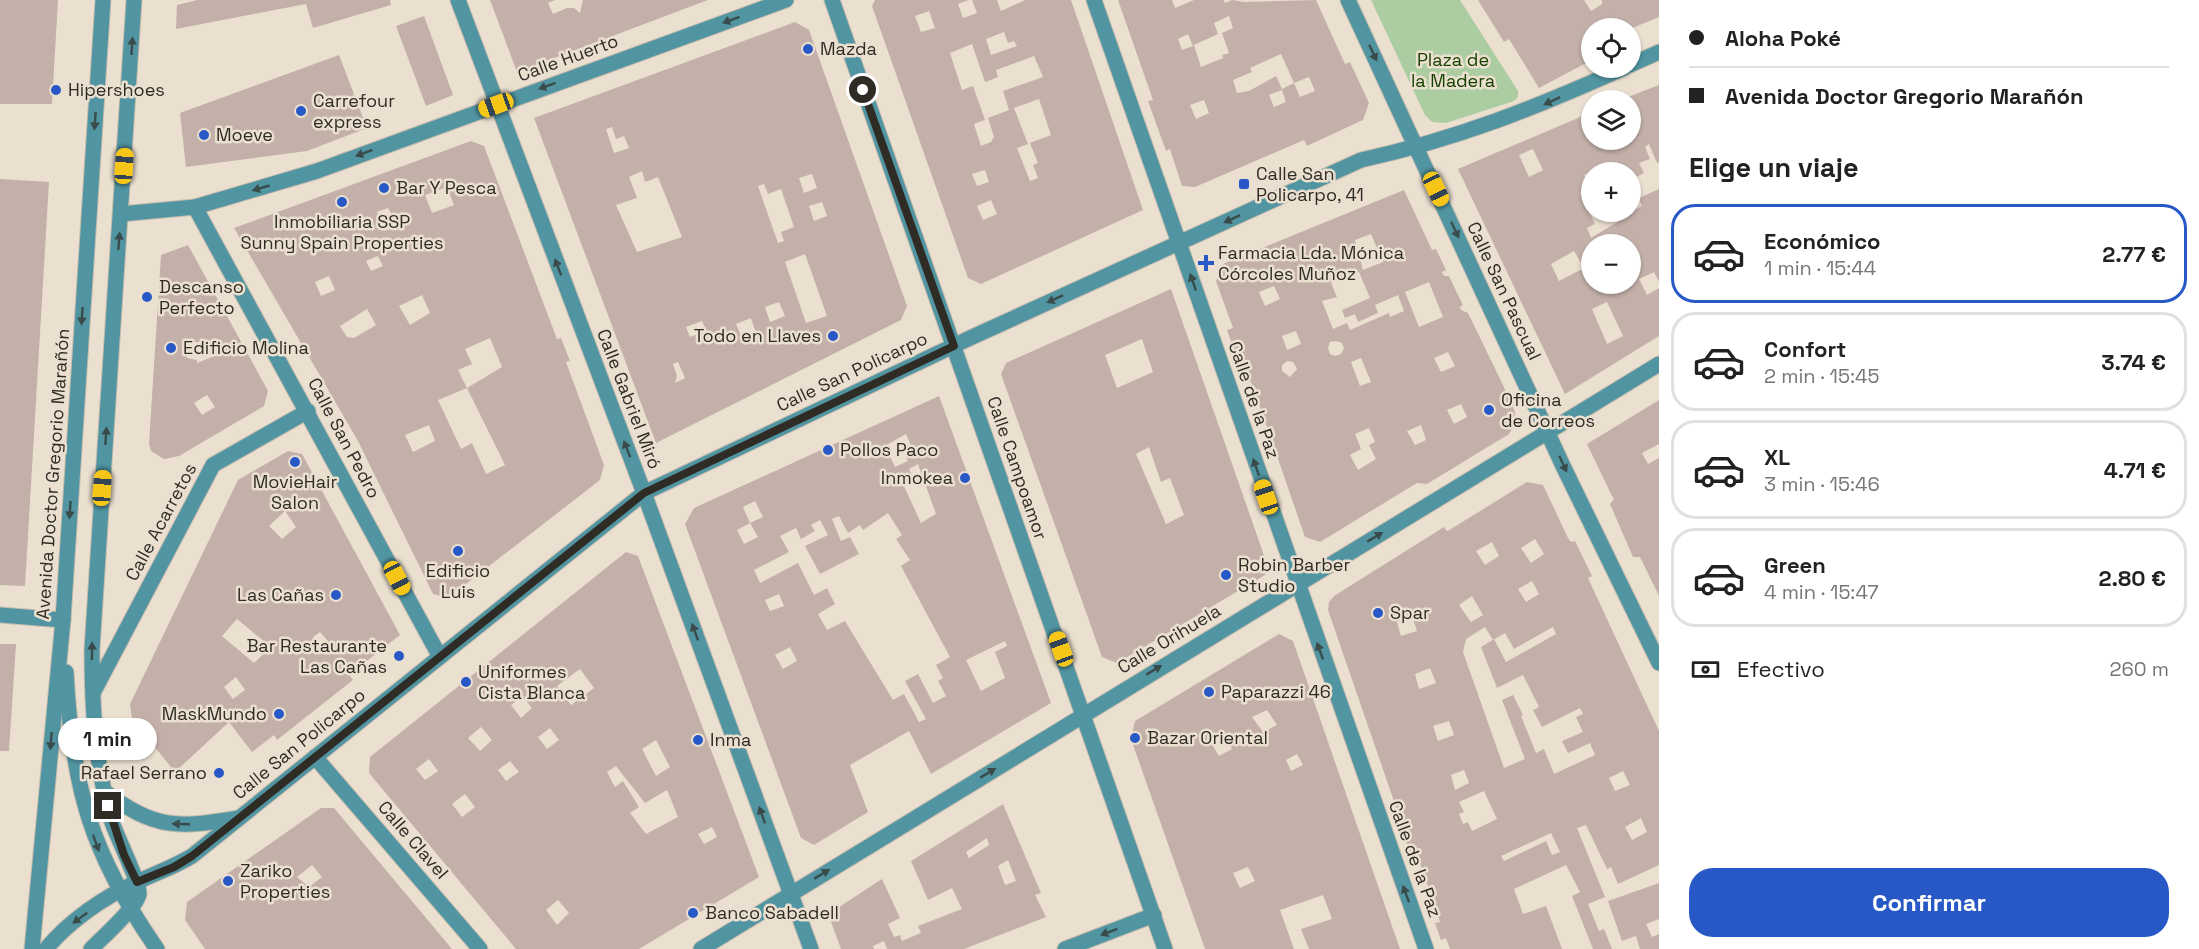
<!DOCTYPE html>
<html lang="es">
<meta charset="utf-8">
<style>
body{margin:0;font-family:"Space Grotesk",sans-serif;background:#f6f6f6;color:#222;height:100vh;display:flex;flex-direction:column;font-size:22px;white-space:nowrap}
*{box-sizing:border-box;margin:0}
p{font-size:20px;color:#767676}
.icon{flex:none;width:33px;height:33px;fill:none;stroke:currentColor;stroke-width:2;stroke-linecap:round;stroke-linejoin:round}
.map{position:relative;flex:1;overflow:hidden}
.panel{display:flex;flex-direction:column;background:#fff;width:540px}
.panel>*{flex:none}
.hud{display:grid;align-content:center;height:132px;padding:0 30px;background:#fff}
.controls{position:absolute;left:1581px;top:18px;display:grid;gap:12px}
.controls a{display:grid;place-items:center;width:60px;height:60px;border-radius:50%;background:#fff;box-shadow:0 2px 4px #0004;font-size:30px}
.end{position:absolute;width:27px;height:27px;margin:-14px;border:8px solid #2f2b25;background:#fff;box-shadow:0 0 0 3px #fff}
.from{border-radius:50%}
.bubble{position:absolute;height:42px;border-radius:21px;background:#fff;box-shadow:0 2px 4px #0004;font-size:20px;font-weight:700;line-height:42px;text-align:center}
.car{position:absolute;width:18px;height:36px;margin:-18px -9px;border-radius:8px;box-shadow:0 0 4px 2px #0007;background:linear-gradient(#f5c518 24%,#345 0 40%,#f5c518 0 76%,#345 0 86%,#f5c518 0)}
.hud b{display:flex;align-items:center;gap:21px;height:57px;font-size:22px}
.hud b+b{border-top:2px solid #e0e0e0}
.hud i{width:15px;height:15px;background:#222}
ul{padding:0;list-style:none}
li{display:flex;align-items:center;gap:18px;height:99px;margin:0 12px 9px;padding:0 18px;border:3px solid #e0e0e0;border-radius:24px}
li div{flex:1}
li b{display:block;font-size:22px}
li em{font-style:normal;font-weight:700}
li.current{border-color:#2758c6}
li>.icon{width:54px;height:54px;stroke-width:1.5}
h2{padding:0 30px;font-size:27px;line-height:72px}
.pay{display:flex;align-items:center;gap:15px;height:66px;padding:0 30px;font-size:22px}
.pay p{margin-inline-start:auto}
.action{display:flex;gap:12px;margin-top:auto;padding:12px 30px}
.action a{flex:1;height:69px;border-radius:24px;background:#2758c6;color:#fff;font-size:24px;font-weight:700;line-height:69px;text-align:center}
main{display:flex;flex:1;min-height:0}
.map>svg:first-child{display:block}
.green{fill:#accca1}
.building{fill:#c3b0a9;fill-rule:evenodd}
.lines{fill:none;stroke-linecap:round;stroke-linejoin:round}
.minor-casing{stroke:#c5bcae;stroke-width:17}
.minor{stroke:#5195a2;stroke-width:15}
.oneway{fill:#394b4a}
.route{stroke:#2f2b25;stroke-width:8}
.poi-dot{fill:#2758c6;stroke:#ebe0d0;stroke-width:2}
.labels{text-anchor:middle;stroke-width:5;stroke-linejoin:round;paint-order:stroke}
.poi-label{font-size:18px;fill:#2f2b25;stroke:#ebe0d0;text-anchor:start}
.street-label{font-size:18px;fill:#2f2b25;stroke:#ebe0d0}
.park-label{font-size:18px;fill:#164100;stroke:#ebe0d0}
</style>
<main>
<div class="map">
<svg width="1659" height="949" viewBox="0 0 1659 949">
<rect width="100%" height="100%" fill="#ebe0d0"/>
<path class="green" d="M1371,0H1460L1518,91V97L1514,101L1446,123L1432,122L1425,115Z"/>
<g class="building">
<path d="M0,0H58L52,104H0Z"/>
<path d="M197,0H390L391,5L313,28L306,4L176,29L177,5Z"/>
<path d="M490,0H555L548,3L553,14L567,8H574L580,13L583,0H708L517,72Z"/>
<path d="M875,0H969L958,4L963,18L977,13L972,0H997L1001,11L1025,0H1071L1143,210L981,284L968,278L872,6ZM929,11L935,28L921,32L915,16ZM1004,32L1008,43L1014,41L1017,46L991,55L986,39ZM972,44L985,82L998,77L996,70L1034,56L1043,77L1003,91L1009,110L988,118L994,137L991,142L981,146L974,124L985,120L973,86L962,90L950,53ZM1039,99L1051,135L1030,143L1038,163L1033,165L1038,178L1030,181L1017,148L1028,144L1014,108ZM985,170L989,182L977,186L972,174ZM991,200L997,214L983,220L977,206Z"/>
<path d="M1118,0H1172L1175,8L1194,0H1224L1225,3L1232,0L1244,2L1316,0L1345,64L1350,62L1369,103L1363,120L1307,146L1304,140L1195,187L1182,186L1170,149L1166,151L1148,101L1153,100ZM1229,16L1233,28L1222,33L1229,53L1222,55L1223,58L1201,67L1194,45L1218,34L1214,23ZM1188,34L1193,46L1182,50L1178,39ZM1281,54L1294,83L1282,89L1276,76L1249,91L1237,93L1233,80L1252,72L1250,68ZM1309,77L1315,91L1300,97L1294,83ZM1282,90L1286,102L1274,107L1269,95ZM1204,100L1209,113L1196,119L1190,105Z"/>
<path d="M1478,0H1584L1591,11L1602,4V0H1659V17L1630,29L1592,28V44L1589,40L1586,41L1592,51V60L1539,88L1509,39L1504,42Z"/>
<path d="M424,16L453,95L426,106L396,26Z"/>
<path d="M795,22L809,30L907,306L901,320L656,443L534,118ZM612,127L616,139L624,136L629,148L614,153L606,129ZM642,171L645,182L658,177L682,237L637,252L616,205L637,198L629,177ZM812,174L817,188L804,193L799,178ZM764,184L768,194L781,189L794,227L781,232L784,241L778,243L758,186ZM822,202L827,216L814,221L809,206ZM805,254L827,316L806,323L785,262ZM779,302L785,316L770,322L765,307ZM751,318L756,333L742,338L736,324ZM702,321L706,331L690,337L686,327ZM678,362L685,378L675,383L677,376L673,364Z"/>
<path d="M339,55L367,128L307,151L186,167L180,113Z"/>
<path d="M1659,85V162L1657,163L1649,144L1645,147L1650,159L1639,163L1644,173L1630,180V172L1593,171L1584,175L1590,189L1580,193L1595,224L1587,228L1591,238L1632,213L1630,194L1637,209L1642,206L1639,198L1659,189V282L1654,272L1639,279L1647,295L1659,288V336L1565,394L1458,169L1592,112V140H1630V100H1620ZM1533,149L1543,170L1529,177L1519,155ZM1592,244H1630V284H1592ZM1574,251L1584,268L1559,281L1551,264ZM1607,302L1623,336L1607,344L1592,309Z"/>
<path d="M471,141L484,146L557,339L561,338L570,361L566,362L604,465L600,480L448,598L433,594L358,441L234,228ZM447,187L454,205L432,213L425,195ZM388,208L398,225L385,231L377,212ZM378,256L383,266L371,271L366,261ZM329,276L335,290L321,296L315,282ZM422,295L430,313L410,325L399,306ZM367,309L376,325L354,338L347,337L340,326ZM490,338L502,367L467,388L458,370L472,364L465,349ZM467,388L505,465L486,474L472,443L461,449L438,400ZM429,425L435,441L413,452L405,435Z"/>
<path d="M0,179L49,182L25,586L0,585Z"/>
<path d="M1404,190L1432,250L1436,249L1446,270L1442,272L1444,276H1449L1456,291L1463,305L1460,307L1461,310L1468,313L1502,383L1515,412V424L1509,434L1427,484L1417,483L1320,542L1305,537L1258,401L1257,398L1253,400L1251,381L1247,383L1244,373L1248,372L1247,369L1245,364L1240,366L1227,330L1233,328L1216,281L1223,264ZM1371,234L1383,262L1363,270L1355,240ZM1359,272L1370,298L1342,310L1345,318L1355,314L1358,322L1378,313L1375,305L1398,295L1404,311L1390,317L1389,313L1350,330L1347,323L1333,329L1322,301L1337,297L1331,283ZM1429,282L1443,317L1419,327L1405,292ZM1274,286L1280,299L1265,306L1259,292ZM1296,331L1301,344L1287,350L1282,336ZM1336,341L1342,343L1344,348L1341,354L1335,356L1330,354L1328,348L1330,342ZM1448,352L1455,366L1441,372L1434,358ZM1361,358L1371,382L1360,386L1351,362ZM1287,361L1293,362L1297,369L1290,377L1282,371V365ZM1461,404L1467,417L1454,424L1447,410ZM1421,425L1426,440L1415,445L1407,431ZM1369,428L1375,442L1369,445L1376,459L1358,470L1350,455L1361,449L1355,434Z"/>
<path d="M188,245L268,391L264,406L179,456L164,459L151,451L149,444L161,255ZM187,342H210L217,355L197,363V360L187,358ZM207,395L215,407L202,415L194,403Z"/>
<path d="M1171,289L1267,564L1265,575L1117,663L1102,657L1001,374L1006,363ZM1142,339L1153,372L1117,388L1105,355ZM1149,447L1161,482L1170,478L1184,515L1166,524L1136,454Z"/>
<path d="M939,396L1051,703L931,774L909,731L850,765L868,812L814,845L801,838L685,524L694,508ZM906,434L912,448L904,451L908,461L895,467L885,446ZM918,464L936,514L921,523L903,484L913,477L909,469ZM755,501L763,517L750,523L743,507ZM888,513L902,535L896,539L910,560L901,566L950,657L936,665L943,678L938,681L946,696L933,703L918,674L905,681L926,719L919,722L904,694L893,700L845,621L827,630L818,614L835,604L827,588L814,595L798,563L760,583L754,570L789,552L780,536L796,528L801,539L815,531L811,525L820,520L828,535L805,546L820,574L859,554L850,537L841,541L832,519L839,516L848,533L860,525L863,530ZM750,523L758,537L744,544L737,530ZM779,594L784,606L770,611L765,600ZM1005,641L1007,646L995,652L1005,678L981,691L966,660ZM790,647L797,661L783,669L775,655Z"/>
<path d="M1659,400V444L1642,453L1648,464L1659,458V596L1640,557H1633L1610,504L1614,499L1612,496L1587,444Z"/>
<path d="M288,451L302,454L400,635L349,675L353,680L277,740L274,735L252,752L229,722L175,772L132,719L130,704L238,480ZM285,511L296,527L282,539L269,526ZM237,619L271,647L254,663L222,636ZM320,632L328,641L322,647L313,637ZM236,677L245,690L233,699L224,687Z"/>
<path d="M1527,482L1543,485L1568,538L1571,542L1575,541L1592,576L1588,578L1659,731V865L1618,884L1611,867L1607,869L1586,825L1577,828L1605,897L1588,904L1599,931L1604,929L1612,949H1593L1572,896L1580,892L1566,865L1514,889L1523,914L1546,906L1562,949H1450L1446,938L1441,940L1435,923L1440,922L1436,909L1420,863L1414,865L1398,818L1403,817V814L1401,809L1397,810L1328,610L1329,602L1334,596L1444,527L1447,531L1451,529ZM1535,539L1544,554L1531,563L1521,548ZM1492,542L1499,556L1485,565L1476,551ZM1532,581L1539,594L1526,602L1518,589ZM1472,596L1483,615L1471,622L1459,605ZM1412,616L1417,631L1401,636L1397,622ZM1485,627L1493,640L1505,633L1514,649L1553,627L1556,634L1506,662L1494,639L1481,647L1497,688L1523,675L1539,707L1533,710L1542,727L1580,708L1583,714L1576,717L1583,732L1562,741L1568,753L1590,743L1595,755L1554,774L1544,749L1536,753L1521,716L1523,715L1513,695L1502,700L1525,759L1504,768L1463,652L1466,639ZM1430,668L1436,683L1419,689L1415,674ZM1449,721L1454,735L1438,741L1433,726ZM1464,770L1469,783L1455,790L1451,775ZM1623,771L1630,785L1615,791L1609,778ZM1484,791L1497,819L1472,831L1468,822L1463,824L1459,814L1464,812L1459,802ZM1641,818L1647,832L1632,840L1625,827ZM1551,833L1560,852L1552,855L1546,841L1504,861L1501,856Z"/>
<path d="M626,552L638,556L759,877L639,949H516L369,773L370,757ZM580,669L594,688L571,705L557,686ZM522,696L532,708L521,718L511,705ZM481,727L492,740L480,751L468,738ZM550,728L559,740L547,749L538,737ZM656,740L670,767L656,776L642,749ZM429,759L438,771L425,780L416,769ZM510,761L519,772L506,781L498,770ZM616,766L645,803L667,790L678,817L646,834L630,813L639,807L623,781L615,787L607,772ZM465,794L475,807L462,817L452,804ZM712,827L717,837L704,844L698,834ZM558,900L569,913L557,925L546,910Z"/>
<path d="M1279,634L1293,641L1400,949H1309L1301,929L1332,919L1323,895L1280,910L1294,949H1205L1131,739L1135,721ZM1267,710L1277,725L1263,732L1252,717ZM1224,735L1232,749L1219,756L1211,743ZM1297,754L1303,765L1291,771L1286,760ZM1248,867L1255,881L1240,888L1233,873Z"/>
<path d="M0,644H16L9,751H0Z"/>
<path d="M1003,804L1041,893L1035,895L1046,917L964,949H887L884,941L873,946L874,949H841L831,922L836,909L882,879L900,918L888,924L894,937L900,935L902,941L921,933L918,926L962,909L952,888L928,900L911,861ZM987,838L989,845L969,858L966,852ZM1008,860L1016,881L1005,885L998,866Z"/>
<path d="M321,808H334L452,949H205L185,920L187,902ZM312,865L322,877L309,887L297,877Z"/>
<path d="M1659,883V919L1646,924L1652,937L1659,934V949H1640L1636,936L1622,941L1608,901Z"/>
</g>
<g class="lines">
<defs>
<g id="minor">
<path d="M458,0L644,493L811,949"/>
<path d="M832,0L1165,949"/>
<path d="M1094,0L1426,949"/>
<path d="M1348,0L1563,466L1659,663"/>
<path d="M1630,65L1659,52"/>
<path d="M195,207L440,657"/>
<path d="M121,214L195,207L317,171L786,0"/>
<path d="M0,615L63,620"/>
<path d="M66,672C72,788 91,854 157,949"/>
<path d="M94,691L213,465L308,411"/>
<path d="M315,757L480,949"/>
<path d="M104,791C155,830 178,828 239,818"/>
<path d="M32,949L63,620L103,0"/>
<path d="M46,949C69,921 104,897 137,882C156,873 174,867 192,856L644,493L970,338L1361,160C1457,139 1535,108 1624,68"/>
<path d="M91,949C102,938 137,907 139,894C141,885 116,835 112,822C95,766 92,707 92,649L134,0"/>
<path d="M701,949L1659,364"/>
<path d="M1065,949L1154,915"/>
</g>
</defs>
<use href="#minor" class="minor-casing"/>
<use href="#minor" class="minor"/>
</g>
<defs><path id="oneway-solid" d="M-6-.8H1V-3.2L6.5 0L1 3.2V.8H-6Z" transform="scale(1.5)"/></defs>
<g class="oneway">
<use href="#oneway-solid" transform="translate(731 20) rotate(160)"/>
<use href="#oneway-solid" transform="translate(132 46) rotate(-86)"/>
<use href="#oneway-solid" transform="translate(1373 53) rotate(65)"/>
<use href="#oneway-solid" transform="translate(547 86) rotate(160)"/>
<use href="#oneway-solid" transform="translate(1552 101) rotate(155)"/>
<use href="#oneway-solid" transform="translate(95 121) rotate(94)"/>
<use href="#oneway-solid" transform="translate(364 153) rotate(159)"/>
<use href="#oneway-solid" transform="translate(261 188) rotate(164)"/>
<use href="#oneway-solid" transform="translate(1232 219) rotate(155)"/>
<use href="#oneway-solid" transform="translate(1455 230) rotate(65)"/>
<use href="#oneway-solid" transform="translate(119 241) rotate(-86)"/>
<use href="#oneway-solid" transform="translate(558 267) rotate(-111)"/>
<use href="#oneway-solid" transform="translate(1193 282) rotate(-109)"/>
<use href="#oneway-solid" transform="translate(1055 299) rotate(155)"/>
<use href="#oneway-solid" transform="translate(82 316) rotate(94)"/>
<use href="#oneway-solid" transform="translate(106 436) rotate(-86)"/>
<use href="#oneway-solid" transform="translate(627 449) rotate(-111)"/>
<use href="#oneway-solid" transform="translate(1563 464) rotate(65)"/>
<use href="#oneway-solid" transform="translate(1256 467) rotate(-109)"/>
<use href="#oneway-solid" transform="translate(70 510) rotate(94)"/>
<use href="#oneway-solid" transform="translate(1375 537) rotate(-31)"/>
<use href="#oneway-solid" transform="translate(695 632) rotate(-110)"/>
<use href="#oneway-solid" transform="translate(92 651) rotate(-89)"/>
<use href="#oneway-solid" transform="translate(1320 651) rotate(-110)"/>
<use href="#oneway-solid" transform="translate(1154 670) rotate(-31)"/>
<use href="#oneway-solid" transform="translate(51 741) rotate(95)"/>
<use href="#oneway-solid" transform="translate(988 773) rotate(-31)"/>
<use href="#oneway-solid" transform="translate(762 815) rotate(-110)"/>
<use href="#oneway-solid" transform="translate(181 824) rotate(-178)"/>
<use href="#oneway-solid" transform="translate(96 843) rotate(70)"/>
<use href="#oneway-solid" transform="translate(822 874) rotate(-31)"/>
<use href="#oneway-solid" transform="translate(1406 894) rotate(-110)"/>
<use href="#oneway-solid" transform="translate(80 918) rotate(144)"/>
<use href="#oneway-solid" transform="translate(1109 932) rotate(159)"/>
</g>
<g class="lines">
<path class="route" d="M108,806L124,855L137,882L174,867L192,856L644,493L954,346L863,90"/>
</g>
<g class="poi-dot">
<circle cx="808" cy="49" r="6"/>
<circle cx="56" cy="90" r="6"/>
<circle cx="301" cy="111" r="6"/>
<circle cx="204" cy="135" r="6"/>
<rect x="1238" y="178" width="12" height="12" rx="3"/>
<circle cx="384" cy="188" r="6"/>
<circle cx="342" cy="202" r="6"/>
<path d="M1203 254h6v6h6v6h-6v6h-6v-6h-6v-6h6z"/>
<circle cx="147" cy="297" r="6"/>
<circle cx="833" cy="336" r="6"/>
<circle cx="171" cy="348" r="6"/>
<circle cx="1489" cy="410" r="6"/>
<circle cx="828" cy="450" r="6"/>
<circle cx="295" cy="462" r="6"/>
<circle cx="965" cy="478" r="6"/>
<circle cx="458" cy="551" r="6"/>
<circle cx="1226" cy="575" r="6"/>
<circle cx="336" cy="595" r="6"/>
<circle cx="1378" cy="613" r="6"/>
<circle cx="399" cy="656" r="6"/>
<circle cx="466" cy="682" r="6"/>
<circle cx="1209" cy="692" r="6"/>
<circle cx="279" cy="714" r="6"/>
<circle cx="1135" cy="738" r="6"/>
<circle cx="698" cy="740" r="6"/>
<circle cx="219" cy="773" r="6"/>
<circle cx="228" cy="881" r="6"/>
<circle cx="693" cy="913" r="6"/>
</g>
<g class="labels">
<g class="poi-label">
<text x="820" y="55">Mazda</text>
<text x="68" y="96">Hipershoes</text>
<text x="313" y="107">Carrefour<tspan x="313" dy="21">express</tspan></text>
<text x="216" y="141">Moeve</text>
<text x="1256" y="180">Calle San<tspan x="1256" dy="21">Policarpo, 41</tspan></text>
<text x="396" y="194">Bar Y Pesca</text>
<text x="342" y="228" text-anchor="middle">Inmobiliaria SSP<tspan x="342" dy="21">Sunny Spain Properties</tspan></text>
<text x="1218" y="259">Farmacia Lda. Mónica<tspan x="1218" dy="21">Córcoles Muñoz</tspan></text>
<text x="159" y="293">Descanso<tspan x="159" dy="21">Perfecto</tspan></text>
<text x="821" y="342" text-anchor="end">Todo en Llaves</text>
<text x="183" y="354">Edificio Molina</text>
<text x="1501" y="406">Oficina<tspan x="1501" dy="21">de Correos</tspan></text>
<text x="840" y="456">Pollos Paco</text>
<text x="953" y="484" text-anchor="end">Inmokea</text>
<text x="295" y="488" text-anchor="middle">MovieHair<tspan x="295" dy="21">Salon</tspan></text>
<text x="1238" y="571">Robin Barber<tspan x="1238" dy="21">Studio</tspan></text>
<text x="458" y="577" text-anchor="middle">Edificio<tspan x="458" dy="21">Luis</tspan></text>
<text x="324" y="601" text-anchor="end">Las Cañas</text>
<text x="1390" y="619">Spar</text>
<text x="387" y="652" text-anchor="end">Bar Restaurante<tspan x="387" dy="21">Las Cañas</tspan></text>
<text x="478" y="678">Uniformes<tspan x="478" dy="21">Cista Blanca</tspan></text>
<text x="1221" y="698">Paparazzi 46</text>
<text x="267" y="720" text-anchor="end">MaskMundo</text>
<text x="1147" y="744">Bazar Oriental</text>
<text x="710" y="746">Inma</text>
<text x="207" y="779" text-anchor="end">Rafael Serrano</text>
<text x="240" y="877">Zariko<tspan x="240" dy="21">Properties</tspan></text>
<text x="705" y="919">Banco Sabadell</text>
</g>
<g class="street-label">
<text transform="translate(568 58) rotate(-20)" y="6">Calle Huerto</text>
<text transform="translate(1504 291) rotate(65)" y="6">Calle San Pascual</text>
<text transform="translate(852 372) rotate(-25)" y="6">Calle San Policarpo</text>
<text transform="translate(629 399) rotate(69)" y="6">Calle Gabriel Miró</text>
<text transform="translate(1254 400) rotate(71)" y="6">Calle de la Paz</text>
<text transform="translate(344 438) rotate(62)" y="6">Calle San Pedro</text>
<text transform="translate(1017 468) rotate(71)" y="6">Calle Campoamor</text>
<text transform="translate(53 474) rotate(-86)" y="6">Avenida Doctor Gregorio Marañón</text>
<text transform="translate(161 522) rotate(-62)" y="6">Calle Acarretos</text>
<text transform="translate(1169 639) rotate(-31)" y="6">Calle Orihuela</text>
<text transform="translate(299 744) rotate(-39)" y="6">Calle San Policarpo</text>
<text transform="translate(413 840) rotate(49)" y="6">Calle Clavel</text>
<text transform="translate(1415 859) rotate(70)" y="6">Calle de la Paz</text>
</g>
<g class="park-label">
<text x="1453" y="66">Plaza de<tspan x="1453" dy="21">la Madera</tspan></text>
</g>
</g>
</svg>
<div class="controls">
<a><svg class="icon" aria-label="locate" viewBox="0 0 24 24"><circle cx="12" cy="12" r="6"/><path d="M12 2v4M12 18v4M2 12h4M18 12h4"/></svg></a>
<a><svg class="icon" aria-label="layers" viewBox="0 0 24 24"><path d="M12 4l9 5-9 5-9-5zM3 14l9 5 9-5"/></svg></a>
<a>+</a>
<a>−</a>
</div>
<i class="end from" style="left:863px;top:90px"></i>
<i class="end" style="left:108px;top:806px"></i>
<div class="bubble" style="left:58px;top:718px;width:99px">1 min</div>
<i class="car" style="left:496px;top:105px;rotate:250deg"></i>
<i class="car" style="left:124px;top:166px;rotate:4deg"></i>
<i class="car" style="left:1436px;top:189px;rotate:155deg"></i>
<i class="car" style="left:102px;top:488px;rotate:4deg"></i>
<i class="car" style="left:1266px;top:497px;rotate:341deg"></i>
<i class="car" style="left:397px;top:578px;rotate:152deg"></i>
<i class="car" style="left:1061px;top:649px;rotate:340deg"></i>
</div>
<section class="panel">
<div class="hud">
<b><i class="from"></i>Aloha Poké</b>
<b><i></i>Avenida Doctor Gregorio Marañón</b>
</div>
<h2>Elige un viaje</h2>
<ul>
<li class="current"><svg class="icon" aria-label="car" viewBox="0 0 24 24"><path d="M5 17H2v-5l4-1 3-4h7l3 4 3 1v5h-3M9 17h6M6 11h13"/><circle cx="7" cy="17" r="2"/><circle cx="17" cy="17" r="2"/></svg><div><b>Económico</b><p>1 min · 15:44</p></div><em>2.77 €</em></li>
<li><svg class="icon" aria-label="car" viewBox="0 0 24 24"><path d="M5 17H2v-5l4-1 3-4h7l3 4 3 1v5h-3M9 17h6M6 11h13"/><circle cx="7" cy="17" r="2"/><circle cx="17" cy="17" r="2"/></svg><div><b>Confort</b><p>2 min · 15:45</p></div><em>3.74 €</em></li>
<li><svg class="icon" aria-label="car" viewBox="0 0 24 24"><path d="M5 17H2v-5l4-1 3-4h7l3 4 3 1v5h-3M9 17h6M6 11h13"/><circle cx="7" cy="17" r="2"/><circle cx="17" cy="17" r="2"/></svg><div><b>XL</b><p>3 min · 15:46</p></div><em>4.71 €</em></li>
<li><svg class="icon" aria-label="car" viewBox="0 0 24 24"><path d="M5 17H2v-5l4-1 3-4h7l3 4 3 1v5h-3M9 17h6M6 11h13"/><circle cx="7" cy="17" r="2"/><circle cx="17" cy="17" r="2"/></svg><div><b>Green</b><p>4 min · 15:47</p></div><em>2.80 €</em></li>
</ul>
<div class="pay"><svg class="icon" aria-label="cash" viewBox="0 0 24 24"><path d="M3 7h18v10H3z"/><circle cx="12" cy="12" r="2"/></svg>Efectivo<p>260 m</p></div>
<div class="action"><a>Confirmar</a></div>
</section>
</main>
